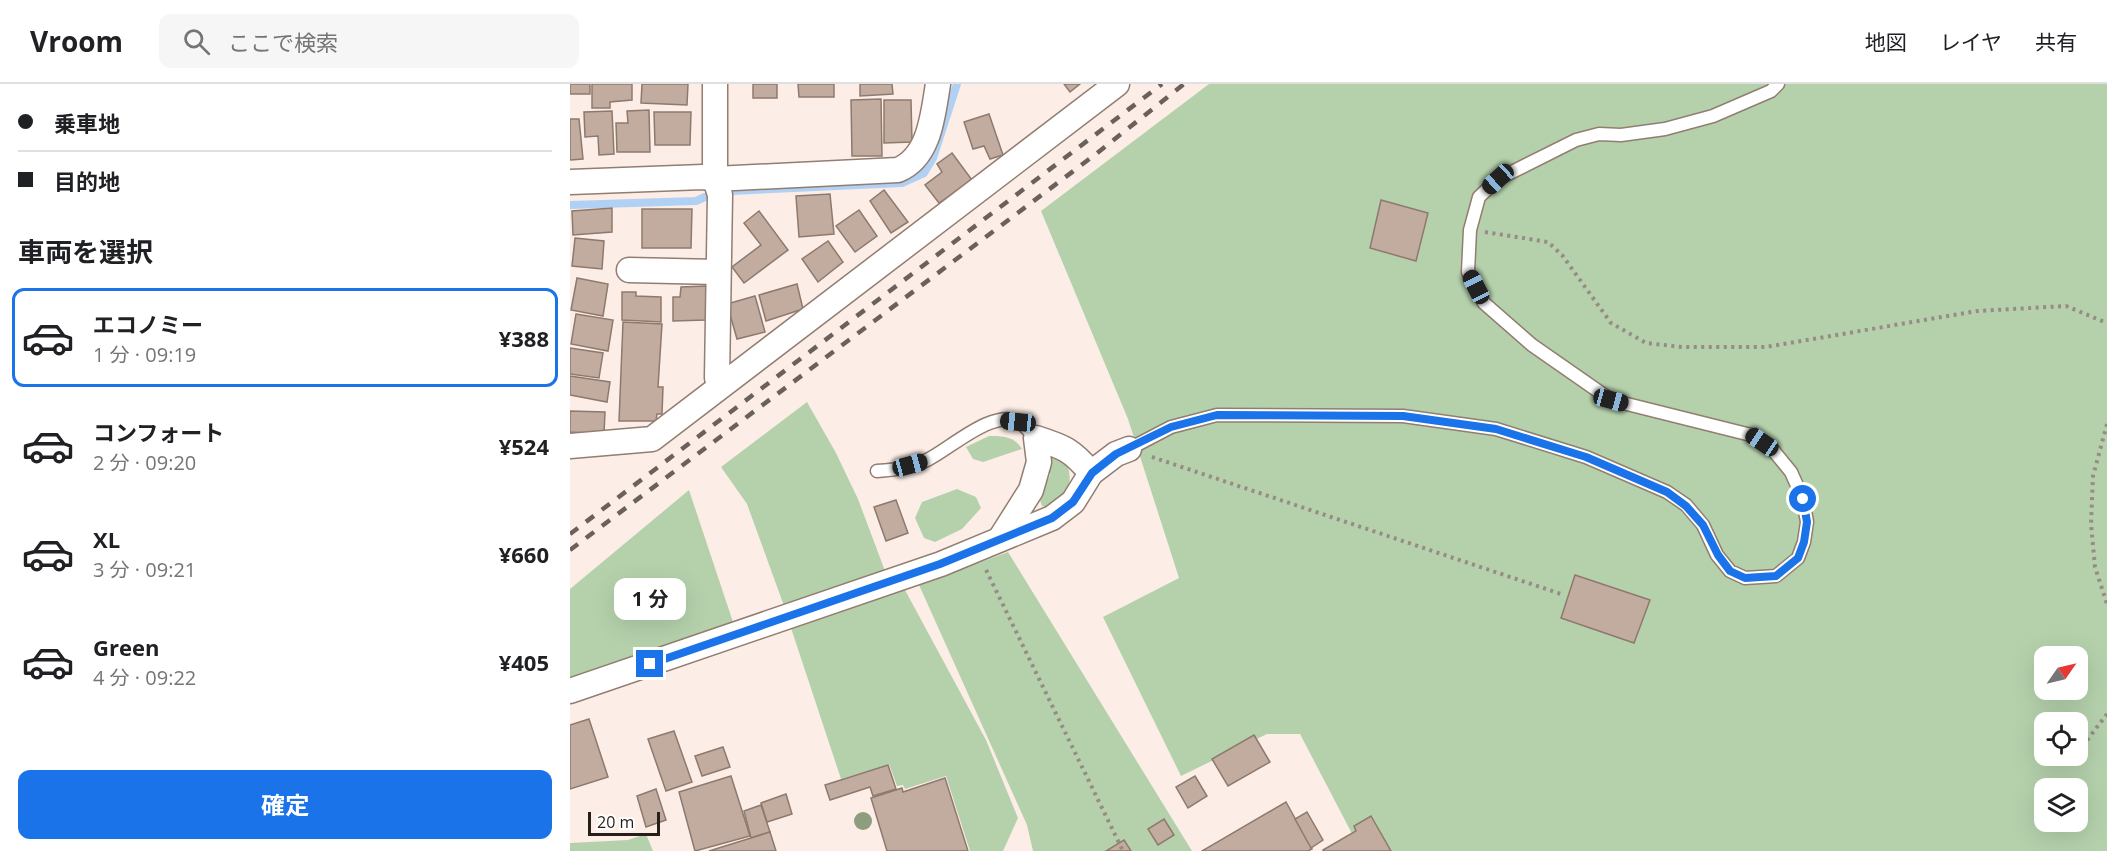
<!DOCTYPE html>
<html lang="ja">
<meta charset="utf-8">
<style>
body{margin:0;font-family:"Open Sans","Noto Sans JP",sans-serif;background:#f6f6f6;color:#202124;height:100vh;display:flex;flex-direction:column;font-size:22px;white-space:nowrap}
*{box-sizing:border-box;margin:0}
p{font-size:20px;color:#757577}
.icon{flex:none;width:33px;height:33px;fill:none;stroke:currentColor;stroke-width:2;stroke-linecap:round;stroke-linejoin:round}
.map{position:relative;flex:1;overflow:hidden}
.drawer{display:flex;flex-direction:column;background:#fff;width:570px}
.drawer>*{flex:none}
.banner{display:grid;align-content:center;height:132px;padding:0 18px;background:#fff}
.needle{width:39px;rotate:56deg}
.buttons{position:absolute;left:1464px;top:562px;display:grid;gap:12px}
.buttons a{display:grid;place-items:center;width:54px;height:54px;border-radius:12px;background:#fff;box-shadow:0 6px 24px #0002;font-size:30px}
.scale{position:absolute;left:18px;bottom:15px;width:72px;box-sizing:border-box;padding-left:6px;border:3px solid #261e19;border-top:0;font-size:16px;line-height:21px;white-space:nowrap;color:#261e19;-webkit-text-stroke:4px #fff;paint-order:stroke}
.end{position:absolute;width:27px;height:27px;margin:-14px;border:8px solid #1a73e8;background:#fff;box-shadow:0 0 0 3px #fff}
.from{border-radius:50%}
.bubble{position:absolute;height:42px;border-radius:12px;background:#fff;box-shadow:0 6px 24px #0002;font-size:20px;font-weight:700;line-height:42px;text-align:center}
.car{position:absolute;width:18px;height:36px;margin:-18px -9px;border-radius:8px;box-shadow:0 0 4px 2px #0007;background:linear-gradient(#222 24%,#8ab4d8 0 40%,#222 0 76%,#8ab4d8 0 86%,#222 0)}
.banner b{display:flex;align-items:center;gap:21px;height:57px;font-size:22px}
.banner b+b{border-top:2px solid #e0e0e0}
.banner i{width:15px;height:15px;background:#202124}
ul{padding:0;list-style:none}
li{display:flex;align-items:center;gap:18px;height:99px;margin:0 12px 9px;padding:0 6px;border:3px solid transparent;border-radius:12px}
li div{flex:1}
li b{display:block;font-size:22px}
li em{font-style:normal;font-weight:700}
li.current{border-color:#1a73e8}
li>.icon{width:54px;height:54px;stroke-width:1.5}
h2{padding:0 18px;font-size:27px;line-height:72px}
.action{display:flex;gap:12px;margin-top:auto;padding:12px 18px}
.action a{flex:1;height:69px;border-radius:12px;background:#1a73e8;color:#fff;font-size:24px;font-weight:700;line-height:69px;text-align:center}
header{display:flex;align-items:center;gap:36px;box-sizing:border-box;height:84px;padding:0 30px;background:#fff;border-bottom:2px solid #e0e0e0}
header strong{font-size:28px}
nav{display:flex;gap:33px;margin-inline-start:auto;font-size:21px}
.search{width:420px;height:54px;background:#f6f6f6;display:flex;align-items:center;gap:15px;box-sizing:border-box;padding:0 21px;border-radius:12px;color:#757577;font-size:22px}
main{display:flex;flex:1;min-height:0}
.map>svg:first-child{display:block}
.green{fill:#b5d1ac;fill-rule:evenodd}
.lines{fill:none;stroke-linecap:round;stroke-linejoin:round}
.stream{stroke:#b1d1f4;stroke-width:8}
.building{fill:#c2ac9f;stroke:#8e796e;stroke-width:1.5}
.service-casing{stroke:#927d71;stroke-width:15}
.minor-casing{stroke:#927d71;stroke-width:27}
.path{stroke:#968b85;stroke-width:4;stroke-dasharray:3 4.5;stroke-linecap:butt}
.service{stroke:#fff;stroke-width:12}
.minor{stroke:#fff;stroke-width:24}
.rail{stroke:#6b615b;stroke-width:4.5;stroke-dasharray:10 10;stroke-linecap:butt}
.tree{fill:#8e9d7d}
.route{stroke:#1a73e8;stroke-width:8}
</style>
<header>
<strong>Vroom</strong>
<div class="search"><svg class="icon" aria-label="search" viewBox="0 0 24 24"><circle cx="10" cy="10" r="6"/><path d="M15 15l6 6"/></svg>ここで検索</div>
<nav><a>地図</a><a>レイヤ</a><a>共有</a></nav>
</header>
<main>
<section class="drawer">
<div class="banner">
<b><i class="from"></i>乗車地</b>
<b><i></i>目的地</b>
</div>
<h2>車両を選択</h2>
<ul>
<li class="current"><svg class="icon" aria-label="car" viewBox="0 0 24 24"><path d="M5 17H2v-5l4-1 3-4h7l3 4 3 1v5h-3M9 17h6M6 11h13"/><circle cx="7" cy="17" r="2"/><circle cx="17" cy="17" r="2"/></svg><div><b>エコノミー</b><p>1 分 · 09:19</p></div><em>¥388</em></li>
<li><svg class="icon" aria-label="car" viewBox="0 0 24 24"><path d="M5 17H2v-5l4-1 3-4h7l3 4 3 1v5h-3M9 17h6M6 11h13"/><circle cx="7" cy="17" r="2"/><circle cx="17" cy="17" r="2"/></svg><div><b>コンフォート</b><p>2 分 · 09:20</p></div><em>¥524</em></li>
<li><svg class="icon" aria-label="car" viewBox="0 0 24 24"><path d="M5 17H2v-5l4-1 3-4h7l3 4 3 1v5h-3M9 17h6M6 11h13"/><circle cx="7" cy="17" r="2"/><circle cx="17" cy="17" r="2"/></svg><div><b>XL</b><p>3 分 · 09:21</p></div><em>¥660</em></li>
<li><svg class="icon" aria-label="car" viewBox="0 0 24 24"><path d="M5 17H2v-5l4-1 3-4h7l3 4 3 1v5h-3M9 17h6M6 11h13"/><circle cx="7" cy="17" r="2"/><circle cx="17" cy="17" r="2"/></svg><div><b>Green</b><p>4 分 · 09:22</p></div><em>¥405</em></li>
</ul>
<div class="action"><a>確定</a></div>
</section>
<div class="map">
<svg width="1537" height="767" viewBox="0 0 1537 767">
<rect width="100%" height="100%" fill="#fceee6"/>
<g class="green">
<path d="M639,0H1537V767H791L730,650H697L611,692L533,533L609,494L558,335L471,127ZM1474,573H1508V606H1474ZM1474,639H1508V672H1474ZM1474,705H1508V738H1474Z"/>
<path d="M237,318L266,369L288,415L315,487L214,522L177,420L151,383Z"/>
<path d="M419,352C433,352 444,352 452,365L413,378L403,375L396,363Z"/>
<path d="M484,371L496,377C505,401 497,411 478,424L472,422L469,413L480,391V377Z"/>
<path d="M387,405L406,413L411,424L392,445L365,458L354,454L345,434L352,418Z"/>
<path d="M119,406L164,541L0,597V505Z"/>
<path d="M438,468L622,767H463L457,741L349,501Z"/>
<path d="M335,506L416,656L448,734L433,767H400L376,692L335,705L333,701L327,702L319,680L271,695L221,544Z"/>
<path d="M76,750L83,767H0V759L58,756Z"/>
</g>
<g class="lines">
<g class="stream">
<path d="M162,107L332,99L354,89L363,74L387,0"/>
<path d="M0,121L126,117L135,113"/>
</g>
</g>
<g class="building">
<rect x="0" y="0" width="20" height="10"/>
<path d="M22,0H62V16L40,18V24H22Z"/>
<path d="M72,0H118L117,21L71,19Z"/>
<rect x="183" y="0" width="24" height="14"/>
<path d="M228,0H264V13H229Z"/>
<path d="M290,0H322L323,10L290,12Z"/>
<path d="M494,0H510L500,8Z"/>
<path d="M311,15L312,72H282L281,16Z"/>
<path d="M314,16H341L342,58L314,59Z"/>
<path d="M79,26L80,68H47L46,39H58L57,27Z"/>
<path d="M42,27L44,70L29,71L28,52L15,53L14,28Z"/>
<path d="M84,28H121L120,61H85Z"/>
<path d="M419,30L433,71L420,75L414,62L403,65L394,38Z"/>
<path d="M0,35H9L13,75L0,76Z"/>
<path d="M382,69L402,96L369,119L355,101L372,88L367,80Z"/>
<path d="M314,106L338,138L321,149L300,117Z"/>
<path d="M260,110L264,150L229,153L226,112Z"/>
<path d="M811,116L858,129L846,177L800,164Z"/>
<path d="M42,124V148L3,151L2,127Z"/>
<path d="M72,125H122L121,164H72Z"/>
<path d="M289,126L307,152L285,168L266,142Z"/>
<path d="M189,127L218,166L174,199L162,183L191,161L174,139Z"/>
<path d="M5,154L34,157L32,185L2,182Z"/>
<path d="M258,157L273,178L248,198L232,175Z"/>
<path d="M7,194L38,200L33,232L1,226Z"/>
<path d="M227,200L233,225L196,237L189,211Z"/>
<path d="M136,202V236L103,237V213H110L111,203Z"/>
<path d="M52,208H66V212L91,213V238L52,236Z"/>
<path d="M185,212L195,248L167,255L157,220Z"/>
<path d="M6,230L43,236L38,267L1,260Z"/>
<path d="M53,238L92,240L88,303H93L92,330H87L86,337H49Z"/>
<path d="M0,264L33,269L29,294L0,290Z"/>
<path d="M0,292L40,298L37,318L0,311Z"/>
<path d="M0,327L35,328L34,350L0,348Z"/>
<path d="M326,416L338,449L316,457L304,423Z"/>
<path d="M1005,491L1080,516L1064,559L991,534Z"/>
<path d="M19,635L38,693L0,705V641Z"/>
<path d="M104,647L122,698L96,707L78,655Z"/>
<path d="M684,651L700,678L658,702L642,675Z"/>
<path d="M153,663L160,683L132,692L125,672Z"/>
<path d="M318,681L326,705L303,712L300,703L260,716L255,701Z"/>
<path d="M161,692L180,752L125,767L109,708Z"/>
<path d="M625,692L637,712L618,724L606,703Z"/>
<path d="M375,694L398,767H317L301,714L332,704L333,708Z"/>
<path d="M86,705L96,736L76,743L67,712Z"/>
<path d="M216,710L222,730L197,738L191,719Z"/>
<path d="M716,718L742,765L738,767H632Z"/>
<path d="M191,721L200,748L181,754L174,727Z"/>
<path d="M737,728L753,756L741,764L725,735Z"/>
<path d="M801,732L821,767H753V766L786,747L784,742Z"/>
<path d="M594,735L604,751L588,761L578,745Z"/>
<path d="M200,748L206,767H139L181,754Z"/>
<path d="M554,756L561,767H536Z"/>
</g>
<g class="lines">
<defs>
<g id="service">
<path d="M559,365L601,343L647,331L833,332L926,345L1016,373L1097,408L1116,421L1133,441L1147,471L1160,487L1175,494L1206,492L1228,474L1234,458L1237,438L1233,415L1221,388L1203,366L1181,351L1041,316L962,261L914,219L898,188L900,146L909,113L928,95L1006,56L1029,50L1051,51L1095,45L1143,32L1201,7L1208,0"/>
<path d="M307,387C323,386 342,384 357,376C380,365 423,324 449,338C455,341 461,350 466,354"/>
</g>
<g id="minor">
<path d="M145,0V95L150,111L147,294L151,301"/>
<path d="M0,98L133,93L145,95L328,86C360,73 363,30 368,0"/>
<path d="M59,186L147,188"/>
<path d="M0,362L82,355L547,0"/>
<path d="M430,455L461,406L469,378L466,354C494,363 502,366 521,389"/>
<path d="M0,607L371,480L482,434L503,418L521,389L546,370L559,365"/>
</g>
</defs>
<use href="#service" class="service-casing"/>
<use href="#minor" class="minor-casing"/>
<g class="path">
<path d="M915,148L978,158L992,171L1041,239L1076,259L1112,263H1196L1407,227L1496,222L1537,239"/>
<path d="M1537,340L1523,392L1521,440L1525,483L1537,520"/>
<path d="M582,373L994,511"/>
<path d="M416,486L553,767"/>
<path d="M1508,668L1537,630"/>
<path d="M1499,678L1505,672"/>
</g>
<use href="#service" class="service"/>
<use href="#minor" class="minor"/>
<g class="rail">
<path d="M0,450L592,0"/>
<path d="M0,466L526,70L614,0"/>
</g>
</g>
<circle class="tree" cx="293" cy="737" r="9"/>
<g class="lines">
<path class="route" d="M80,580L370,480L482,434L503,418L522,389L546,370L601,343L647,331L833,332L926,345L1016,373L1097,408L1116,422L1133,441L1148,471L1160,487L1175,494L1206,492L1228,474L1234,458L1237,438L1233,415"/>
</g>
</svg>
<div class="buttons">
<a><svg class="needle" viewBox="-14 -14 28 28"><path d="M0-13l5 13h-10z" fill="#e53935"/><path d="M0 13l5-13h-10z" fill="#757577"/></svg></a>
<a><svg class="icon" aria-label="locate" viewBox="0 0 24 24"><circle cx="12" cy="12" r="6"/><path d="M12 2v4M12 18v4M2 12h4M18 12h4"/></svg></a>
<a><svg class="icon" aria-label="layers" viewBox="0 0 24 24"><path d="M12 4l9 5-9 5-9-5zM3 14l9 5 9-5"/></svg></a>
</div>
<div class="scale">20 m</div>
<i class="end from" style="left:1233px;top:415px"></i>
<i class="end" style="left:80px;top:580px"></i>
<div class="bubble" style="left:44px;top:494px;width:72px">1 分</div>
<i class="car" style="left:928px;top:95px;rotate:228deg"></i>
<i class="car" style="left:906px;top:203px;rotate:333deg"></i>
<i class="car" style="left:1041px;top:316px;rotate:105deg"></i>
<i class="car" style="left:448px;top:338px;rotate:276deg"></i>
<i class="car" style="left:1192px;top:358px;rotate:304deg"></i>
<i class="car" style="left:340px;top:381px;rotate:75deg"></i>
</div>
</main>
